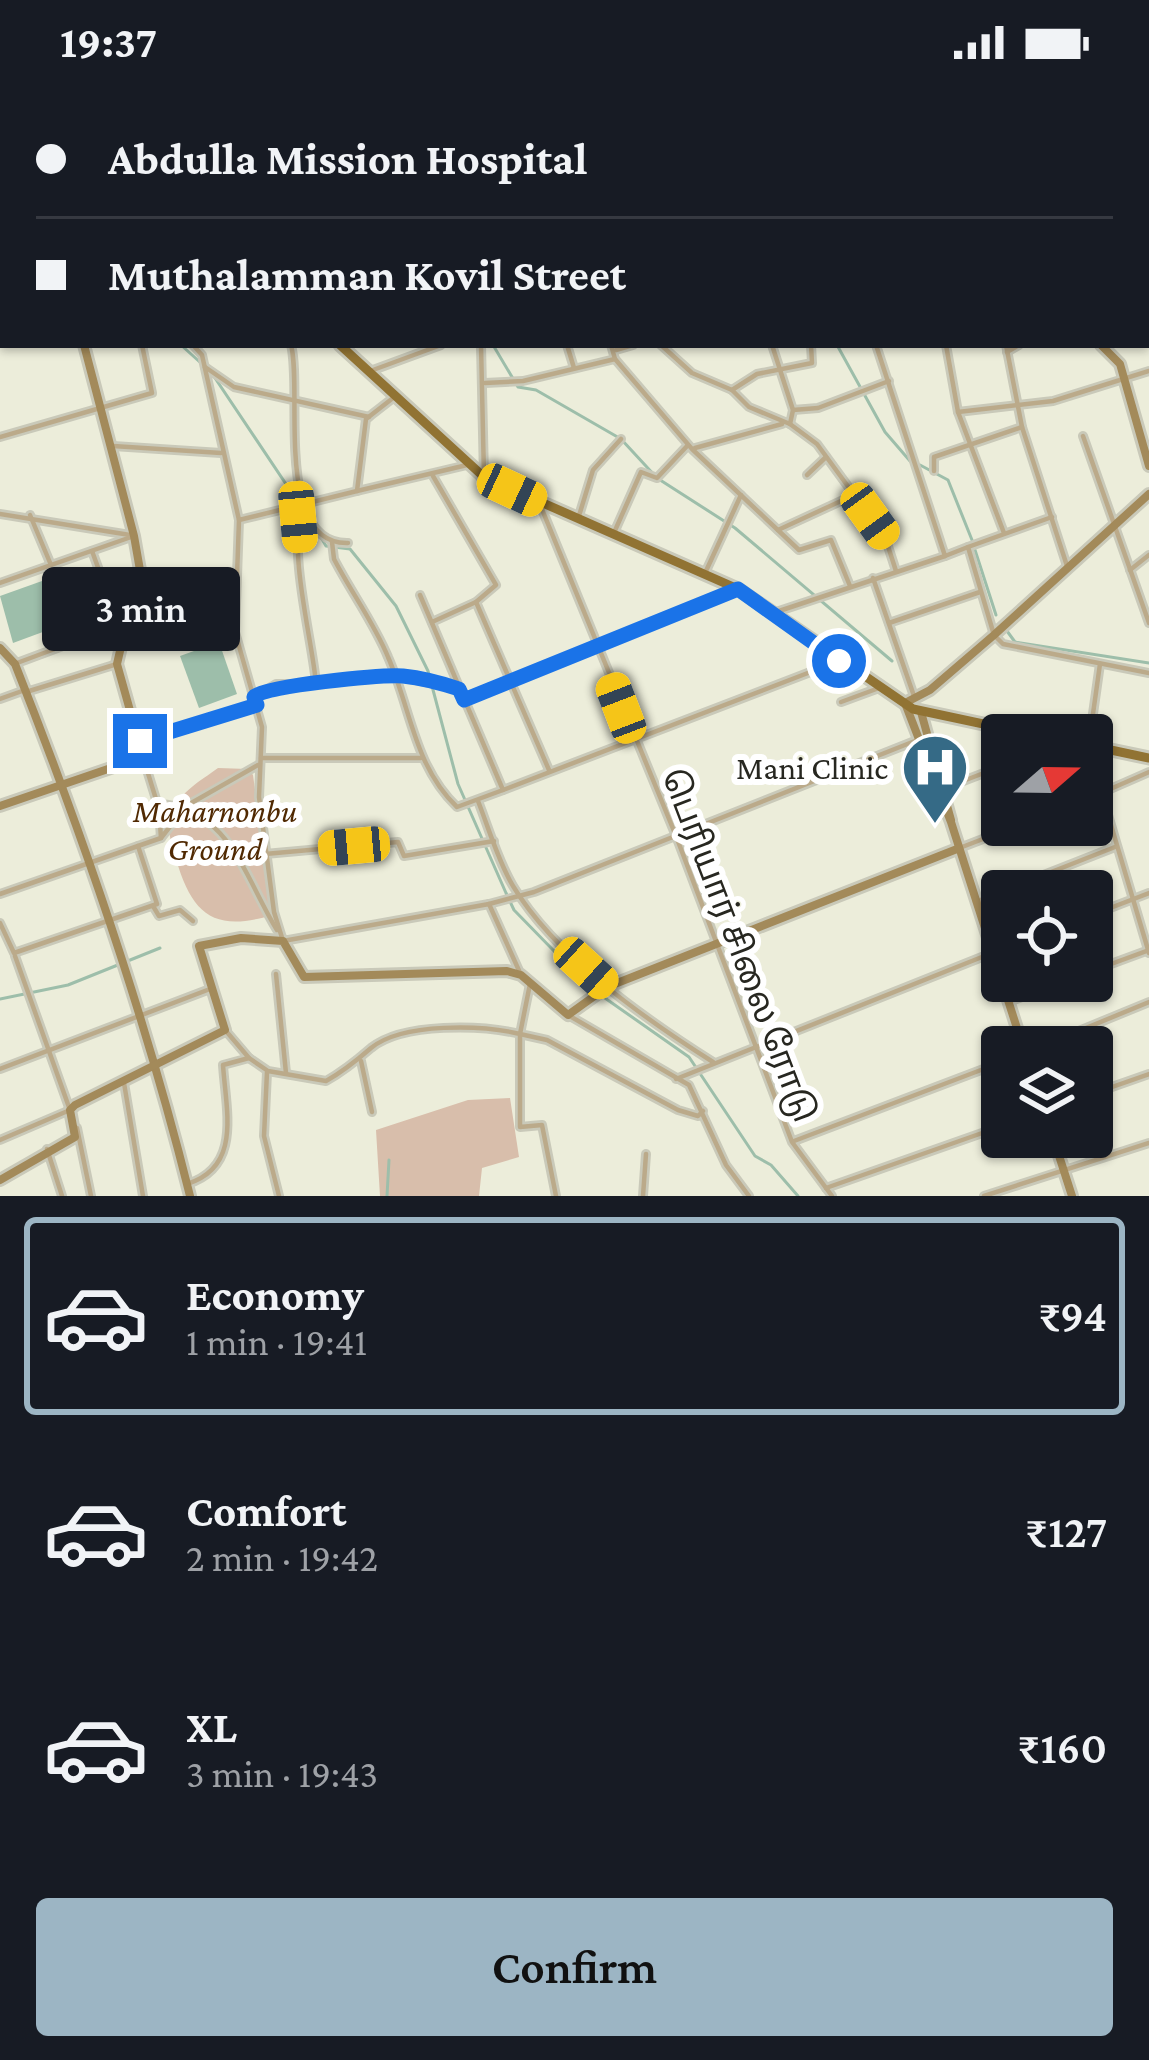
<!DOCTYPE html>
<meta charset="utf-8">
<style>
body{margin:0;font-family:"Crimson Pro","Noto Sans Tamil",serif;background:#20242c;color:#f1f3f6;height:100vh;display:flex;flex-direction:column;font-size:45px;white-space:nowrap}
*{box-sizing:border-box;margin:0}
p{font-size:39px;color:#9ea1a6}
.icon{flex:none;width:66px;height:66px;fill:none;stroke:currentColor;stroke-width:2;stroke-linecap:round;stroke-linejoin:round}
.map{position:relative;height:1112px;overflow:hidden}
.drawer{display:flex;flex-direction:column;background:#171b24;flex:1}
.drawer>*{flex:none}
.top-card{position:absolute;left:0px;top:0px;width:1149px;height:264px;box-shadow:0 3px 9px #0004;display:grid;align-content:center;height:264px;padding:0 36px;background:#171b24}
.needle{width:78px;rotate:70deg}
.buttons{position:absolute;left:981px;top:630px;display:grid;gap:24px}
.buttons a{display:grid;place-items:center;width:132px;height:132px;border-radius:12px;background:#171b24;box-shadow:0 3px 9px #0004;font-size:60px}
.end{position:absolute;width:54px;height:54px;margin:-27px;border:15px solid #1a73e8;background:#fff;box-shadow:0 0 0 6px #fff}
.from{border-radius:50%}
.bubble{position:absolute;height:84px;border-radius:12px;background:#171b24;box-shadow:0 3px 9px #0004;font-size:39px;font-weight:600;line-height:84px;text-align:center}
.car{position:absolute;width:36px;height:72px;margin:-36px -18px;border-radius:15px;box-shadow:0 0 9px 3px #0007;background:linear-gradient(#f5c518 24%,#345 0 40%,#f5c518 0 76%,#345 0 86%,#f5c518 0)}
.top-card b{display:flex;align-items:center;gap:42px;height:114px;font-size:45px}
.top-card b+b{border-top:3px solid #363941}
.top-card i{width:30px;height:30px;background:#f1f3f6}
ul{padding:21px 0 0;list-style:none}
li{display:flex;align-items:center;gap:36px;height:198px;margin:0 24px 18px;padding:0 12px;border:6px solid transparent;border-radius:12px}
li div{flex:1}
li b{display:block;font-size:45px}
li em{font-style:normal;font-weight:600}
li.current{border-color:#9cb5c4}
li>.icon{width:108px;height:108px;stroke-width:1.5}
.primary-button{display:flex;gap:24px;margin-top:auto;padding:24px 36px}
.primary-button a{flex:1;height:138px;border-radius:12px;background:#9cb5c4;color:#111;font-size:48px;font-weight:600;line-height:138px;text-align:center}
.status{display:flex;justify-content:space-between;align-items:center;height:84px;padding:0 60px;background:#171b24;direction:ltr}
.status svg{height:33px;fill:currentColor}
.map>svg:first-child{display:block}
.green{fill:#d8beab}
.water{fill:#9dbeaa}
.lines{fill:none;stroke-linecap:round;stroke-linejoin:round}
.stream{stroke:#9dbeaa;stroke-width:3}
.street-casing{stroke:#c9c9b9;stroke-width:10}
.secondary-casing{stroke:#c9c9b9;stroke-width:14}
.primary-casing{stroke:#c9c9b9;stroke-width:15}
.street{stroke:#bbaa8a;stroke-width:4.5}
.secondary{stroke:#a38a5a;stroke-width:8}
.primary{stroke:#917333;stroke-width:9}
.route{stroke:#1a73e8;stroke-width:15}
.labels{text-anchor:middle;stroke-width:12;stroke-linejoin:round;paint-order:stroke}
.poi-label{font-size:33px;fill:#272720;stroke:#fff;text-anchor:end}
.park-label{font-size:33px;font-style:italic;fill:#502902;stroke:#fff}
.street-label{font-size:33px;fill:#272720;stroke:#fff}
</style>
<div class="status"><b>19:37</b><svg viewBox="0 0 49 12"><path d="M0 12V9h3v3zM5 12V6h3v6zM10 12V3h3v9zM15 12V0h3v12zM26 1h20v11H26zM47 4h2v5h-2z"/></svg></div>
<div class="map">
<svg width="1149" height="1112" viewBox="0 0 1149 1112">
<rect width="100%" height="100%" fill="#ecedda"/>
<g class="green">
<path d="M218,684L248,685L253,691L272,831C214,849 192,830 176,775C172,759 165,745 172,729C182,706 199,698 218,684Z"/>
<path d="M510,1014L519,1073L482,1084L479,1112H380L376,1046L468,1016Z"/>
</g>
<g class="water">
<path d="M42,497L59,542L13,559L0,512Z"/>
<path d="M219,558L237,610L199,624L180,572Z"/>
</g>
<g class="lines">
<g class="stream">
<path d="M136,0L138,3"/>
<path d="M713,0L715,3"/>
<path d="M0,144L3,146"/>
<path d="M181,261L202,280"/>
<path d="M493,261L518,303L536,306L621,355L657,394L735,444L892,577"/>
<path d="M837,261L885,348L910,377"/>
<path d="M213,291L304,427"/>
<path d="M920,381L948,396L972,456"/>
<path d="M319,450L326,462L350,465L396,522L428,587L458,700L506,809L514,826L594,908"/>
<path d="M975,466L996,531"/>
<path d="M1007,547L1015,558L1149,579"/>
<path d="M602,912L689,973L755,1072L771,1081L798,1112"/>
<path d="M0,915L68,901L160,864"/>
<path d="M387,1112L389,1076"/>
</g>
<defs>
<g id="street">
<path d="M49,0V3"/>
<path d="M392,0V3"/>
<path d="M485,0L486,3"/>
<path d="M554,0L558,3"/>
<path d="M601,0L602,3"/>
<path d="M627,0V3"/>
<path d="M781,0L782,3"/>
<path d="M836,0L837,3"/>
<path d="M887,0L888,3"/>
<path d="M1081,0V3"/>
<path d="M187,3L188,0"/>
<path d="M266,3L283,0"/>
<path d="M607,3L616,0"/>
<path d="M920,3L928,0"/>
<path d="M1032,3L1033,0"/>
<path d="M1146,87H1149"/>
<path d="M1146,142L1149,141"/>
<path d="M1146,161L1149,167"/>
<path d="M1146,215H1149"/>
<path d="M193,261L202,271L239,436L235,548L262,643L259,713L274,828L283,857L489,820L521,891"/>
<path d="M291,261C303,304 273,461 348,459"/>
<path d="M481,261L484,393"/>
<path d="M567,261L574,284"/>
<path d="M611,261L615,275L692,365L799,466L831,456L850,502"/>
<path d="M661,261L692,289L732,306L749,323L790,340L817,360L885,453L896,487"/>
<path d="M772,261L793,326L790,340"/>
<path d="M876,261L945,472L968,463L994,551L1003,560L1149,589"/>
<path d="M946,261L958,328L1004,449"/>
<path d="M1006,261L1022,343L1068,485"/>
<path d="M616,266L633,261"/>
<path d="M1007,268L1019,261"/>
<path d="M205,283L234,303L369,333"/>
<path d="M373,286L441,261"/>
<path d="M485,299L523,297L615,275"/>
<path d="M732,306L757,290L812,279L811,261"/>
<path d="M793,326L818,324L889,297"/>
<path d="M958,328L1053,317L1149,287"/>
<path d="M1083,352L1149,539"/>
<path d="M0,353L152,309L142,261"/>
<path d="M113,362L221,369"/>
<path d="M695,364L782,340"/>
<path d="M934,387V373L1022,343"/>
<path d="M807,391L826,373"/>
<path d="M357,407L467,381"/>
<path d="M539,418L676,752L792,1058L832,1112"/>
<path d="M306,421C284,455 313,557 316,600L395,592L456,604"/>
<path d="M0,430L130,451"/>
<path d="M30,431L51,481"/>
<path d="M578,435L593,386L621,355"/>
<path d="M239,436L357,407L366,335L393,314"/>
<path d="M778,446L854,411"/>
<path d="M613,451L641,388L657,394L688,361"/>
<path d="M332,458L334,475C351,508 374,539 388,573C411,625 414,682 457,723L503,706L420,511"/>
<path d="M968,463L1052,433"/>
<path d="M92,467L123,552"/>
<path d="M1130,486L1149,471"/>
<path d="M706,487L741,411"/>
<path d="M873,494L914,612"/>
<path d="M0,499L134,452"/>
<path d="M476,518L549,686"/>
<path d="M776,528L945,472"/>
<path d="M432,538L476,518L496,501L433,392"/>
<path d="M889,539L980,508"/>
<path d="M150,543L234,536"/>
<path d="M17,579L119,541"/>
<path d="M26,608L117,580"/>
<path d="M254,613L276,600H316"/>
<path d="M0,615L25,606"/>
<path d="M465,615L733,507"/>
<path d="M841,618L879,604"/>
<path d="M1090,651L1100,580"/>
<path d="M139,657L254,622"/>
<path d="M143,673L159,725L161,754"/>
<path d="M261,674H421"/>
<path d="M1092,677L1149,869"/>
<path d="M945,704L1002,682"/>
<path d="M503,706L839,577"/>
<path d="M1092,713L1149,688"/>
<path d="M478,717C489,745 498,777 513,802C555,872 645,935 713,978"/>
<path d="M158,720C229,723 245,794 277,846"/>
<path d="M957,765L1019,741"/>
<path d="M265,770L398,758L404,772L494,757"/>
<path d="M1003,807L1115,763"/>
<path d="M0,810L161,754L186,722L258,681"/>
<path d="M975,818L1002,808"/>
<path d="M489,820L534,808L920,655"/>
<path d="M153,822L159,832L180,826L193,837"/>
<path d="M1092,831L1149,809"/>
<path d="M0,839L14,869L157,820L138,762"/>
<path d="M1092,887L1149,866"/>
<path d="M276,890L286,989"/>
<path d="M530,900L520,950L547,956L678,1026L698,1032L703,1027"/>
<path d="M1008,918L1066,897"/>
<path d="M568,931L689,1001L726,1081L749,1112"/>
<path d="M1040,963L1149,918"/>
<path d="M249,974L268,987L326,997C344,987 356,977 371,964C403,938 483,941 520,950V1043L542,1041L556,1112"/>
<path d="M361,977L372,1028"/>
<path d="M0,985L210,905"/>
<path d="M267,988L264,1052L279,1112"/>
<path d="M676,995L1002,865"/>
<path d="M124,999L143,1112"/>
<path d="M1092,1010L1149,990"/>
<path d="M77,1044L91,1112"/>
<path d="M0,1056L70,1026L15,872"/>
<path d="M794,1057L1002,978"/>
<path d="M47,1065L62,1112"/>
<path d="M187,1100C242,1083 226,1027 223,981L249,974L226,947"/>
<path d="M826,1104L1002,1042"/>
<path d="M643,1112L646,1070"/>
<path d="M984,1112L1149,1059"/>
</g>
<g id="secondary">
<path d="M1003,0L1004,3"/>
<path d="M1146,4L1149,3"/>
<path d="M0,136L3,138"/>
<path d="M1101,261L1120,280L1149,382"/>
<path d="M0,564L15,580C84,754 145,931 190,1112"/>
<path d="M921,628L951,736"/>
<path d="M0,722L143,673L117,580L123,554L150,543L134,452L84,261"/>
<path d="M1023,963L951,738L905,619L930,606L994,551L1149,410"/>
<path d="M1053,1053L1072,1112"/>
<path d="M0,1096L75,1053L70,1026L75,1021L225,946L199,862L241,854L283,857L304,893L507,887L521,891L568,931L607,903L957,765"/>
</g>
<g id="primary">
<path d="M0,220L3,216"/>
<path d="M340,261L484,393L738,505L913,625L1035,651"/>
<path d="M1092,662L1149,674"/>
</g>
</defs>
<use href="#street" class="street-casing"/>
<use href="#secondary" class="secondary-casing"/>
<use href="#primary" class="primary-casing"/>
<use href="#street" class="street"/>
<use href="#secondary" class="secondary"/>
<use href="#primary" class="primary"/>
</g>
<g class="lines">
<path class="route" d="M140,657L257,621L254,613C265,601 382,591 403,592C422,594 441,599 459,605L464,616L738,505L839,577"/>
</g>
<defs>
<symbol id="hospital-pin" viewBox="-11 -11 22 30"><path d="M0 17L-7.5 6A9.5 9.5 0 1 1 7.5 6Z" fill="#356a86" stroke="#fff"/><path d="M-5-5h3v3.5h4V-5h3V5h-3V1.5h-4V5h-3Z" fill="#fff"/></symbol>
</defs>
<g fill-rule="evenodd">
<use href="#hospital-pin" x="897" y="645" width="76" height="104"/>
</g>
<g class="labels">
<g class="poi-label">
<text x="888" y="695">Mani Clinic</text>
</g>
<g class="park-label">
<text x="215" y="738">Maharnonbu<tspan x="215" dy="38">Ground</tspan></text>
</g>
<g class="street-label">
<text transform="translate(740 861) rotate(69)" y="12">பெரியார் சிலை ரோடு</text>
</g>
</g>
</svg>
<div class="buttons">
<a><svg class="needle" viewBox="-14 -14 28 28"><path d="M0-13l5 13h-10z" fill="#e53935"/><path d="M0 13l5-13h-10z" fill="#9ea1a6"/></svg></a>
<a><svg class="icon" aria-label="locate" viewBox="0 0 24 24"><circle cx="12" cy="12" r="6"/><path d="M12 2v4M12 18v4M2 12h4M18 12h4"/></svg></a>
<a><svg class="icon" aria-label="layers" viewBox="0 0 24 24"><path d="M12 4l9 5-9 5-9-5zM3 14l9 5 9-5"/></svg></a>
</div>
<i class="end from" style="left:839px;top:577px"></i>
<i class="end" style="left:140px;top:657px"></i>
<div class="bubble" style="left:42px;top:483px;width:198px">3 min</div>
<i class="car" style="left:512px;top:406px;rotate:115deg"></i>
<i class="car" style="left:870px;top:432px;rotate:144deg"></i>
<i class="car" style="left:298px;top:433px;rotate:175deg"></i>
<i class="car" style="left:621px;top:624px;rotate:339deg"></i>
<i class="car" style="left:354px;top:762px;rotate:265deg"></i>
<i class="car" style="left:586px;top:884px;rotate:132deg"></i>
<div class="top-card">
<b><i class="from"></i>Abdulla Mission Hospital</b>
<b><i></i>Muthalamman Kovil Street</b>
</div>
</div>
<section class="drawer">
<ul>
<li class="current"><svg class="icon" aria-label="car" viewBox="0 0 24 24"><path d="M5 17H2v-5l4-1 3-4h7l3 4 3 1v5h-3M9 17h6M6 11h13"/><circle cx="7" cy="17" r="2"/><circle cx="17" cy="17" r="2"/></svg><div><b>Economy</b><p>1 min · 19:41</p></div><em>₹94</em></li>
<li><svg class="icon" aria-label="car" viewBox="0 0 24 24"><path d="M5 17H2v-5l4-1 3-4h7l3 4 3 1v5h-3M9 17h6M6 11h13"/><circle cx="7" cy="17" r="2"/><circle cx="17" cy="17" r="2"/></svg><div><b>Comfort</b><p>2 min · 19:42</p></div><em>₹127</em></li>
<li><svg class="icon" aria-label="car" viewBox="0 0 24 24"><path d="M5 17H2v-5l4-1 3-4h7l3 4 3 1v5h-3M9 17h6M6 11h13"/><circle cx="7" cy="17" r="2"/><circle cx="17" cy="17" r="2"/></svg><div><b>XL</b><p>3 min · 19:43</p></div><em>₹160</em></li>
</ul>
<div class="primary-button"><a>Confirm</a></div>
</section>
